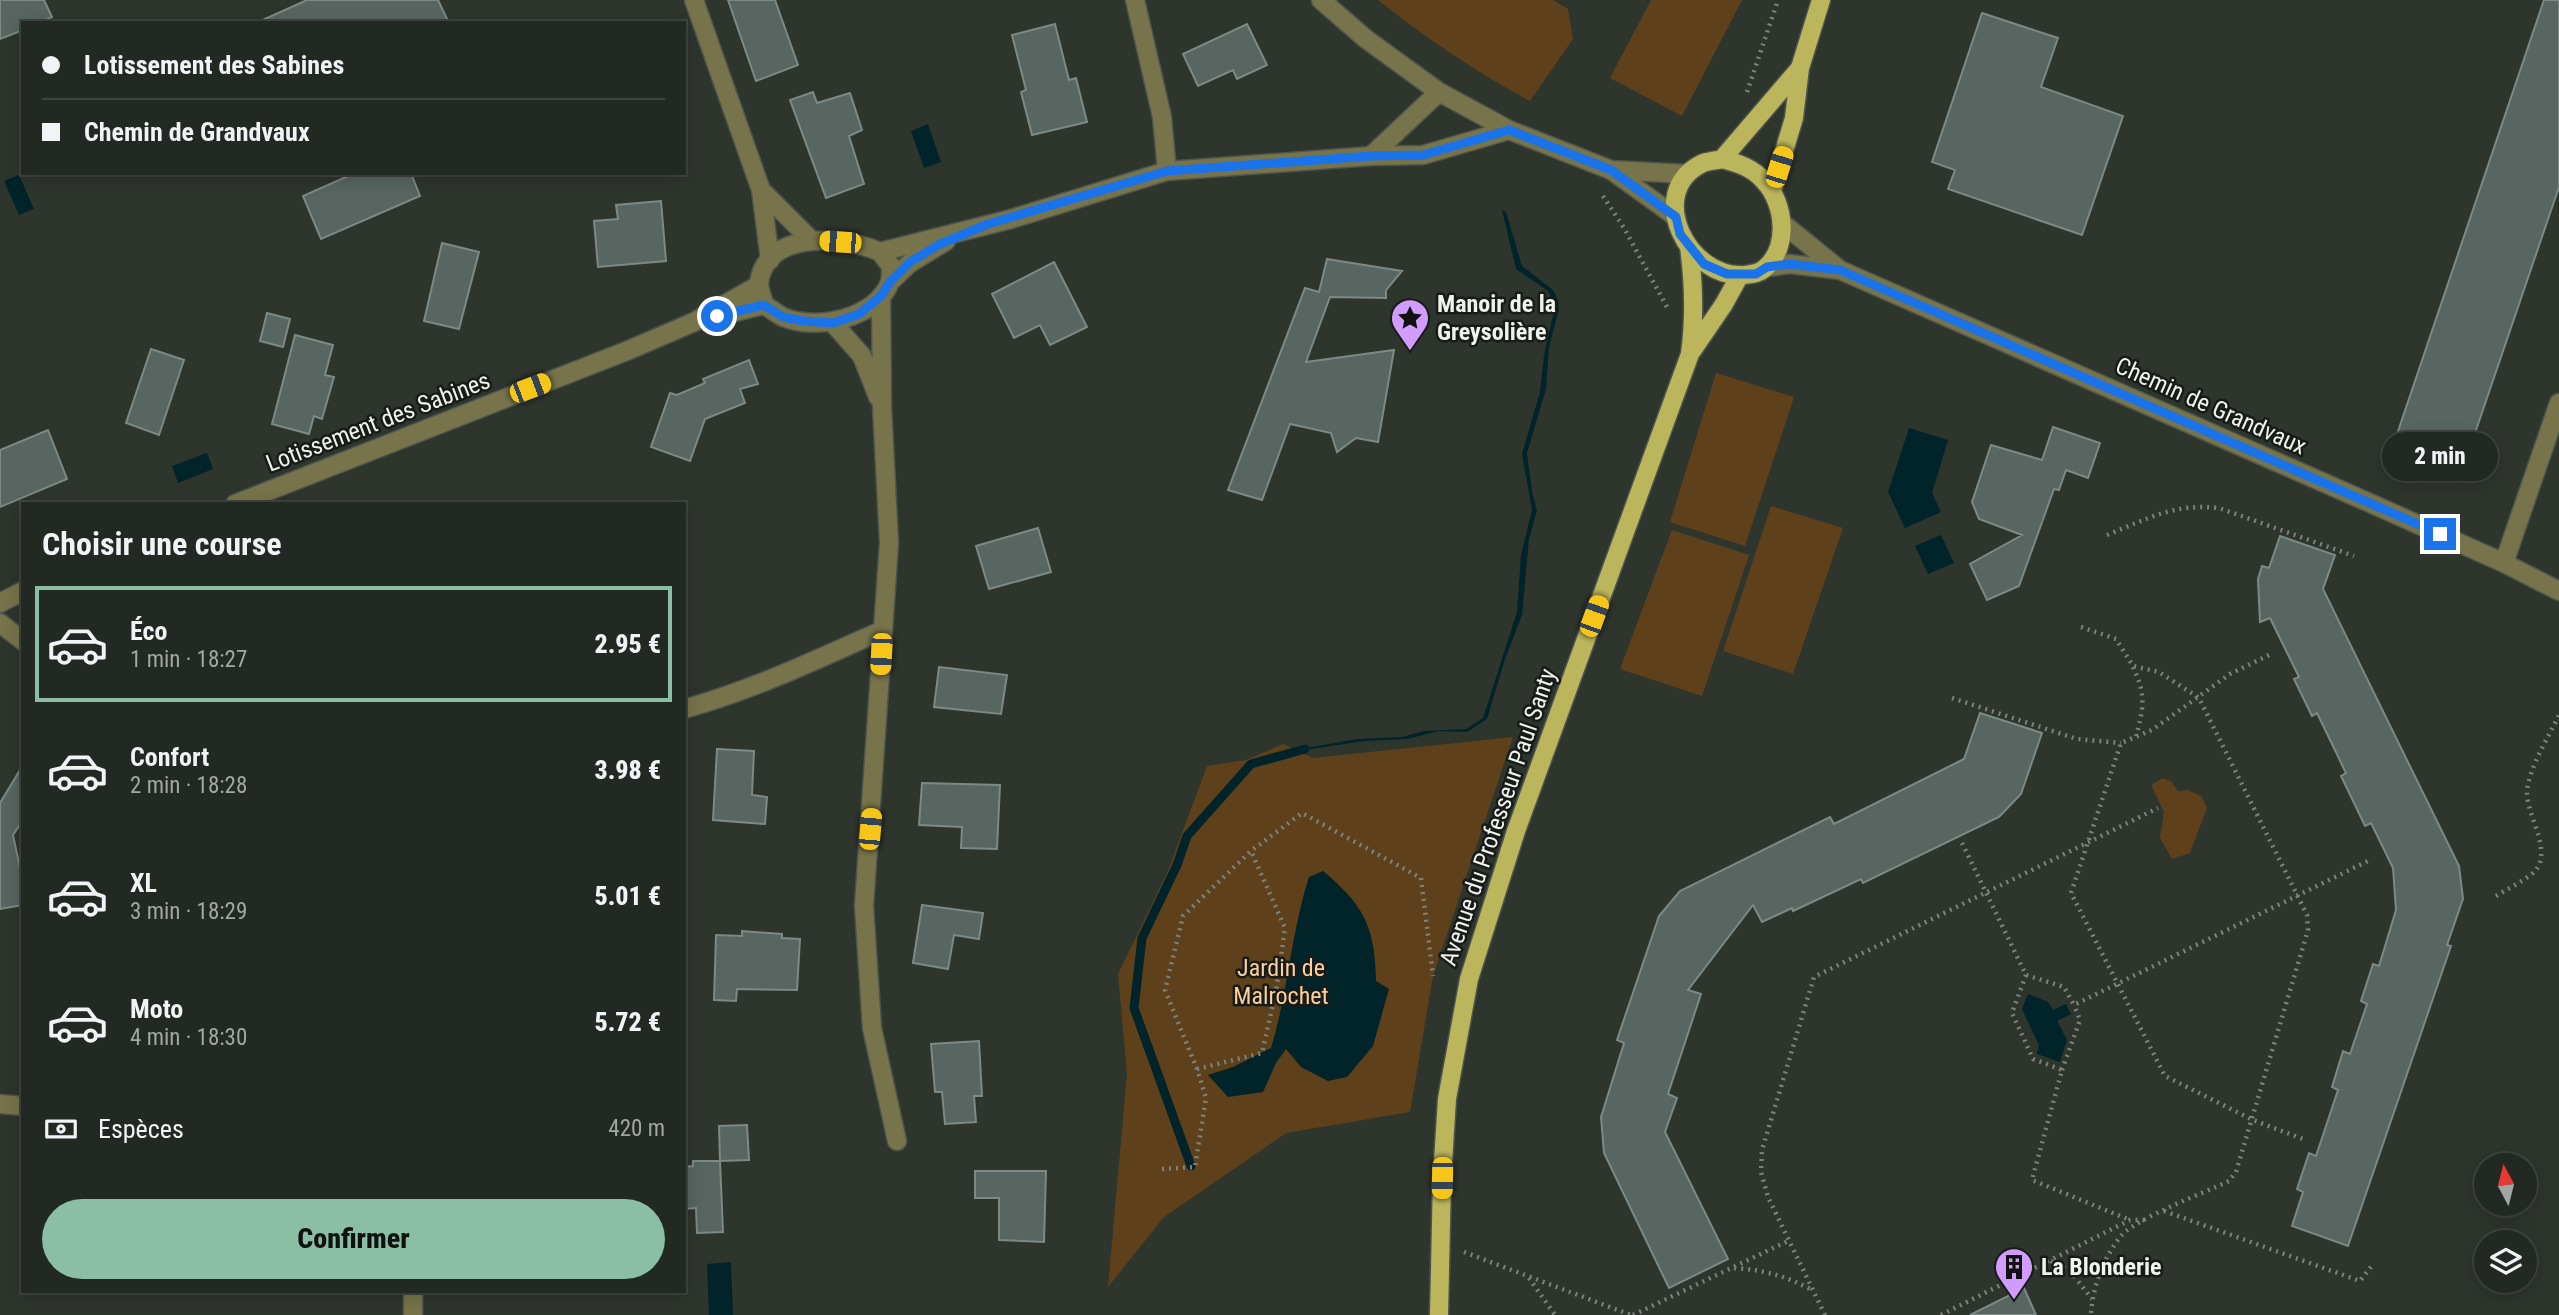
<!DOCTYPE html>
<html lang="fr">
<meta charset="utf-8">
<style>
:root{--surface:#222822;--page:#2a302a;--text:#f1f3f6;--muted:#a2a6a5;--line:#3f4440;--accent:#8abfa5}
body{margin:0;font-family:"Roboto Condensed",sans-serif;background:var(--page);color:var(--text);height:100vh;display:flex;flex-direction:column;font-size:26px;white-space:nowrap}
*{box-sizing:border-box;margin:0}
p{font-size:23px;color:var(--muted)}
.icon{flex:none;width:38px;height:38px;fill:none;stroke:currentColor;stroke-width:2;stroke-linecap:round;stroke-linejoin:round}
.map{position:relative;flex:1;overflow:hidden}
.sheet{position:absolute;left:21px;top:502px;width:665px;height:791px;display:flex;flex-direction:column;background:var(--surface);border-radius:0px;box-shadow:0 4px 18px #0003,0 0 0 2px var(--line)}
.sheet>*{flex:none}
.hud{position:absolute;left:21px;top:21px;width:665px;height:154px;border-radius:0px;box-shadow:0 4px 18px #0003,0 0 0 2px var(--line);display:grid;align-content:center;height:154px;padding:0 21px;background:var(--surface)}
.needle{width:46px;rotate:353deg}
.controls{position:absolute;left:2474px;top:1153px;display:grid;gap:14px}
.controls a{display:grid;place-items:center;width:63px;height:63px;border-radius:50%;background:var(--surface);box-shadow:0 4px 18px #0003,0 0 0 2px var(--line);font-size:35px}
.end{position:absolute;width:32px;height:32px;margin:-16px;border:9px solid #1a73e8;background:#fff;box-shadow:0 0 0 4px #fff}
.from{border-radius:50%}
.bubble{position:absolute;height:49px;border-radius:24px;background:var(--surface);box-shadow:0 4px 18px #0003,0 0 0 2px var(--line);font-size:23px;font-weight:800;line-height:49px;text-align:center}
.car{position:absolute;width:21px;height:42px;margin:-21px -10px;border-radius:9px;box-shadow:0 0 5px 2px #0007;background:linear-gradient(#f5c518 24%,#345 0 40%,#f5c518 0 76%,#345 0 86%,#f5c518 0)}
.hud b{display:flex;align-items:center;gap:24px;height:66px;font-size:26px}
.hud b+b{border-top:2px solid var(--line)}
.hud i{width:18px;height:18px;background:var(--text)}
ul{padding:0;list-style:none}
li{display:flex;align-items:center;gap:21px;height:116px;margin:0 14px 10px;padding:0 7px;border:4px solid transparent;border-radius:0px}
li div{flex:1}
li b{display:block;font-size:26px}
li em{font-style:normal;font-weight:800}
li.active{border-color:var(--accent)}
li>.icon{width:63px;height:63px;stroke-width:1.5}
h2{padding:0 21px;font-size:32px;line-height:84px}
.pay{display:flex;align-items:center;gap:18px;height:77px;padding:0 21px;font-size:26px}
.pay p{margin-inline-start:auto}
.primary-button{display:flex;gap:14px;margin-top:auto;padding:14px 21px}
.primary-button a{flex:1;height:80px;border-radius:42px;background:var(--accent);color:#111;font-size:28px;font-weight:800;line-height:80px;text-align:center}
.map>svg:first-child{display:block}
.green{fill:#5e411b}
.water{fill:#002429}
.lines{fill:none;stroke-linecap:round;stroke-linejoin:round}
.stream{stroke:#002429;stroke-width:9}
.building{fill:#586560;stroke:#7c8985;stroke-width:2}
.minor-casing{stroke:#4d544c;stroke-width:21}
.major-casing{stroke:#4d544c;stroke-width:21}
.path{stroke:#7d837c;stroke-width:4.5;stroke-dasharray:2 5;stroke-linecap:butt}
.minor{stroke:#77744b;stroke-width:18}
.major{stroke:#bbb55c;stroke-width:18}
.route{stroke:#1a73e8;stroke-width:9}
.labels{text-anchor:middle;stroke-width:5;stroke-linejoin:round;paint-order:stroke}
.poi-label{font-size:24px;font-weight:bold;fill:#f0f4ef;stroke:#181b18;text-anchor:start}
.street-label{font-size:24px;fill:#f0f4ef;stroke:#181b18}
.park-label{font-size:24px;fill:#fbd09d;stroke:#181b18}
</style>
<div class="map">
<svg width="2559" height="1315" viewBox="0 0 2559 1315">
<rect width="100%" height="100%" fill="#2e352d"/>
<path class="green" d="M1378 0H1553L1568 9 1573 39 1530 101C1476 72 1427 39 1378 0Z
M1651 0H1742L1682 116 1610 78Z
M1716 373 1794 397 1745 546 1670 522Z
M1771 506 1843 528 1793 674 1723 651Z
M1672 530 1749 555 1702 696 1620 669Z
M1513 737 1433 976 1410 1112 1286 1133 1164 1217 1108 1287 1127 1074 1118 974 1168 871 1207 766 1246 760 1283 744 1313 758Z
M2163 778 2172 782 2178 791 2188 790 2201 796 2207 808 2190 853 2172 859 2160 838 2164 812 2151 785Z"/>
<path class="water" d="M928 124 941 162 924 168 911 131Z
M19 175 34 209 19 215 4 181Z
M1502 210 1506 212 1522 266 1553 290 1558 300 1559 309 1549 347 1546 389 1527 453 1532 492 1537 510 1529 539 1522 615 1505 659 1487 719 1467 732 1439 731 1407 739 1365 741 1298 751 1295 750 1357 739 1402 737 1424 731 1466 729 1483 718 1517 612 1521 555 1532 510 1522 454 1540 392 1544 355 1555 306 1548 291 1516 269Z
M1909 428 1948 440 1932 493 1941 512 1905 528 1888 492Z
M207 453 213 469 178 483 172 466Z
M1941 535 1954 563 1928 574 1915 546Z
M1323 871C1364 905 1375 927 1376 981L1389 989 1373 1046 1347 1077 1328 1081 1301 1067 1286 1049 1276 1063 1263 1092 1228 1097 1208 1075 1233 1067 1271 1048C1288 992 1291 933 1309 877Z
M2028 994 2048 1002 2053 1010 2066 1004 2071 1014 2057 1021 2067 1040 2060 1062 2037 1054 2039 1045 2022 1009Z
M731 1262 733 1315H709L707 1264Z"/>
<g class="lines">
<path class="stream" d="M1191 1166 1134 1008 1142 938 1177 865 1187 836 1251 764 1305 749"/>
</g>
<path class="building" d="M0 0H44L52 17 39 23H23V30L0 39Z
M307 0H438L449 23H256Z
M728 0H775L798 65 756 81Z
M2544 0H2559V187L2459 480 2390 455Z
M1982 13 2058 38 2041 87 2123 116 2082 235 1948 189 1955 170 1932 162Z
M1055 24 1069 80 1076 78 1087 122 1032 135 1021 92 1026 90 1012 35Z
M1247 24 1267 65 1237 79 1233 70 1198 86 1183 54Z
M813 92 817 103 850 93 862 130 849 136 864 184 826 198 790 100Z
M355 173H411L420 196 321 239 303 196Z
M661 201 666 261 598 267 594 221 618 219 616 205Z
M442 243 479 252 459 329 424 321Z
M1327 259 1402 271 1386 290V298L1330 297 1306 362 1394 350 1378 442 1356 438 1337 452 1331 433 1290 424 1262 500 1228 490 1305 288 1319 292Z
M1054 262 1087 327 1050 345 1040 325 1014 338 992 294Z
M267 313 290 319 283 347 260 341Z
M295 335 333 345 325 375 334 377 322 419 314 416 309 434 272 424Z
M151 349 184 360 159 435 126 423Z
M749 360 758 384 740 389 745 403 705 419 690 461 651 447 670 393 677 395 705 383 703 379Z
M2053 427 2100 443 2088 478 2066 470 2059 490 2054 489 2019 586 1987 600 1970 564 2022 535 1979 519 1972 502 1991 445 2042 460Z
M48 430 67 479 0 507V450Z
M1038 528 1051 572 989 589 976 546Z
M2280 536 2335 555 2323 589 2459 866 2463 899 2447 945 2451 946 2348 1246 2292 1226 2303 1192 2297 1189 2309 1153 2316 1156 2338 1090 2332 1087 2343 1051 2350 1054 2367 1004 2361 1001 2373 964 2379 966 2396 910 2393 868 2371 823 2365 826 2341 776 2346 773 2317 713 2312 716 2294 679 2299 677 2270 618 2260 622 2258 579 2262 566 2269 568Z
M939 667 1007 675 1001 714 934 707Z
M1980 713 2042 733 2021 794 1999 817 1863 883 1861 879 1793 911 1792 908 1762 922 1753 905 1688 990 1701 994 1668 1094 1677 1098 1665 1132 1728 1259 1669 1288 1604 1153 1601 1117 1624 1043 1617 1040 1659 916 1680 891 1830 817 1834 824 1964 759Z
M717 749 754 751 752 795 767 797 765 824 713 820Z
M23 765V820L13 835 23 882V905L0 909V803Z
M922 783 1000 785 997 849 961 848 962 827 919 825Z
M922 905 983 913 979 939 954 935 948 969 913 963Z
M742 931 782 934V938L800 939 797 990 737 989 736 1001 714 1000 716 935 742 936Z
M979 1041 982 1096H974L976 1122 945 1124 942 1092H935L931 1044Z
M747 1125 749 1160 720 1161 719 1126Z
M693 1161H720L723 1232 697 1233 696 1208 684 1209V1167L693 1166Z
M975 1171H1046L1044 1242 999 1240V1198H975Z
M2024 1288 2036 1315H1970Z"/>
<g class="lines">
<defs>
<path id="minor" d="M694 0 761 190 770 260
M1135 0 1162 117 1167 171
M1321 0 1366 39 1439 92 1509 130 1611 170 1676 217
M1371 156 1439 92
M1611 170 1687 174
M761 190 811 240
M1782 223 1840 270 2370 503 2504 563 2559 591
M880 252 891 266C891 271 891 278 890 282 876 319 816 331 783 317 777 314 770 308 764 305 763 298 759 290 759 283 766 229 845 236 880 252L1011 219 1167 171 1371 156 1423 155 1509 130
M1767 267 1790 264 1840 270
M890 282 910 263 946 241
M881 296 882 406 889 543 864 906 872 1028 897 1141
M714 317 764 305
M833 323 862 356 878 397
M235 504 629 350 694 322 759 285
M2504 563 2559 403
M0 603 23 591
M0 623 23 641
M684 709C753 690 818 659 883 630
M0 1104 23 1106
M413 1292V1315"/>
<path id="major" d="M1722 159C1738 163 1753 168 1764 181 1785 203 1790 248 1764 269 1758 274 1752 274 1744 275 1688 279 1645 193 1701 164 1707 161 1715 161 1722 159Z
M1722 159 1800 68
M1772 191 1794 118 1800 68 1821 0
M1692 351 1724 304 1740 275
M1439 1315 1442 1178 1447 1099 1469 979 1516 831 1690 354C1695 317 1694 284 1689 247"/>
</defs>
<use href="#minor" class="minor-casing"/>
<use href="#major" class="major-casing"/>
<path class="path" d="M1747 92 1778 0
M1603 196 1624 228 1668 309
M2107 535C2147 519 2174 503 2219 508L2354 556
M2081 627 2116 639 2133 666 2159 672 2199 698 2307 915 2308 930 2236 1172 2229 1181C2204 1193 2139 1217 2122 1235 2104 1256 2092 1288 2091 1315
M2269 655 2230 674 2152 730 2121 743 2071 893 2165 1076 2253 1120 2303 1139
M2133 667C2146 694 2144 708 2136 736
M1952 698 2077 739 2121 743
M1962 843 2026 975 2064 987 2074 1005 2372 859
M2496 896C2507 889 2522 882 2533 873 2555 853 2526 816 2527 791 2529 768 2549 736 2559 715
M2026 975 2012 1013 2033 1059 2062 1070 2032 1180 2130 1220
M1197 1069 1262 1053 1276 991 1285 928 1251 851
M2062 1070 2080 1020 2074 1005
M1162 1169 1195 1167 1206 1098 1197 1069 1165 990 1183 916 1251 851 1302 813 1421 878 1433 976
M2164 1211 2360 1281 2373 1264
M1464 1252 1631 1315
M2051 1261 2070 1271 2092 1299
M1734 1268C1764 1270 1786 1276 1812 1290
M1529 1278 1555 1315
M1633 1315 1788 1241
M1825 1315 1768 1197 1761 1172 1762 1150 1814 977 2158 808
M1941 1315 2130 1220H2145"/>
<use href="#minor" class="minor"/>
<use href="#major" class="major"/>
</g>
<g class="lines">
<path class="route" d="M717 316 764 305 783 317 803 321 833 323 859 314 881 296 890 282 910 262 940 244 988 224 1167 171 1371 156 1423 155 1509 130 1611 170 1676 217 1680 234 1704 264 1727 274H1756L1767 267 1790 264 1840 270 2440 534"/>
</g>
<defs>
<symbol id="sight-pin" viewBox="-11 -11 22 30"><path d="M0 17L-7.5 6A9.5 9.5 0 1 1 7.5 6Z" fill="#d29cfd" stroke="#181b18"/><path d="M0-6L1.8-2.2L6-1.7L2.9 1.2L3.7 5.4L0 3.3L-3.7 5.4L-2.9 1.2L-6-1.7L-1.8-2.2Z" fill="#111"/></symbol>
<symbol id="building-pin" viewBox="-11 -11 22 30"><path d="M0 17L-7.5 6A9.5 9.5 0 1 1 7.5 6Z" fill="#d29cfd" stroke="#181b18"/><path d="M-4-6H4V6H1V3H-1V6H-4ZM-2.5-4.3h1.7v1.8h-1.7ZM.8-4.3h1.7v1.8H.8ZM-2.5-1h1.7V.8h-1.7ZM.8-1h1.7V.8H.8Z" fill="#111"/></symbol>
</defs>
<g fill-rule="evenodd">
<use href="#sight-pin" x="1388" y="296" width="44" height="60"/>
<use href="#building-pin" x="1992" y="1245" width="44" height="60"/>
</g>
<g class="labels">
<g class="poi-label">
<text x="1437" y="312">Manoir de la<tspan x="1437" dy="28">Greysolière</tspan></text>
<text x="2041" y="1275">La Blonderie</text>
</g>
<g class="street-label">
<text transform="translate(2211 406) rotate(24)" y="8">Chemin de Grandvaux</text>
<text transform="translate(378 422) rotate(-21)" y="8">Lotissement des Sabines</text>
<text transform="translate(1498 817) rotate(-71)" y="8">Avenue du Professeur Paul Santy</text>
</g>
<g class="park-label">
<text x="1281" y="976">Jardin de<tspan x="1281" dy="28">Malrochet</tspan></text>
</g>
</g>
</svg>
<div class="controls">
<a><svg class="needle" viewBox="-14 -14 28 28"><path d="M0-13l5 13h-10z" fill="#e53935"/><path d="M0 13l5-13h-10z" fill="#a2a6a5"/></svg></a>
<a><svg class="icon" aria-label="layers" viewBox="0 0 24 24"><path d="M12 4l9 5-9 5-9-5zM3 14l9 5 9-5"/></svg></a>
</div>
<i class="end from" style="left:717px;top:316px"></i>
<i class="end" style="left:2440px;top:534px"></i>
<div class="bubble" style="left:2382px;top:432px;width:116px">2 min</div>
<i class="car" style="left:1779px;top:167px;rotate:17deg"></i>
<i class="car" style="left:840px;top:242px;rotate:274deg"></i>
<i class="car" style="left:530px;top:388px;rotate:69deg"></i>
<i class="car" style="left:1594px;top:616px;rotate:20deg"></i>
<i class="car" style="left:881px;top:654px;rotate:183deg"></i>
<i class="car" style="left:870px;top:829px;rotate:5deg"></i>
<i class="car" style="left:1442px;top:1178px;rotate:181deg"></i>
<div class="hud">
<b><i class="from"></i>Lotissement des Sabines</b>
<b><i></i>Chemin de Grandvaux</b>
</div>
<section class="sheet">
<h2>Choisir une course</h2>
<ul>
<li class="active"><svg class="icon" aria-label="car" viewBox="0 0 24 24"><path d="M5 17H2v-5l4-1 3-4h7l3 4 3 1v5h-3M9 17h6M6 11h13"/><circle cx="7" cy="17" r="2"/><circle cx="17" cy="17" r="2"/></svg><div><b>Éco</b><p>1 min · 18:27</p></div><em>2.95 €</em></li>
<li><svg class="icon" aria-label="car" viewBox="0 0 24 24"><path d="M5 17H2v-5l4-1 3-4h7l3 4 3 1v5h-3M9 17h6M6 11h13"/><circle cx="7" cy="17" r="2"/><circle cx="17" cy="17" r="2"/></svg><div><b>Confort</b><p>2 min · 18:28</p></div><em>3.98 €</em></li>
<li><svg class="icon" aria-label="car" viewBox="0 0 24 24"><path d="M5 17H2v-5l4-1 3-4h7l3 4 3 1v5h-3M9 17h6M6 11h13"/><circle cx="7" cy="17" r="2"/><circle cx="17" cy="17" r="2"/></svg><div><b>XL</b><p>3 min · 18:29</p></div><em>5.01 €</em></li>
<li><svg class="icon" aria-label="car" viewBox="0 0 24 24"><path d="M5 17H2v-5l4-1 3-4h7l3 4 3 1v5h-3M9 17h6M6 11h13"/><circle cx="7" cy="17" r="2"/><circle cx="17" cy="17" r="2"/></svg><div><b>Moto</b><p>4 min · 18:30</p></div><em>5.72 €</em></li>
</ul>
<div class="pay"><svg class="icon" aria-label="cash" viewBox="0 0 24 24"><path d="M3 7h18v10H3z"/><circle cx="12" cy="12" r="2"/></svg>Espèces<p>420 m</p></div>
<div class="primary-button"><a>Confirmer</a></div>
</section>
</div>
